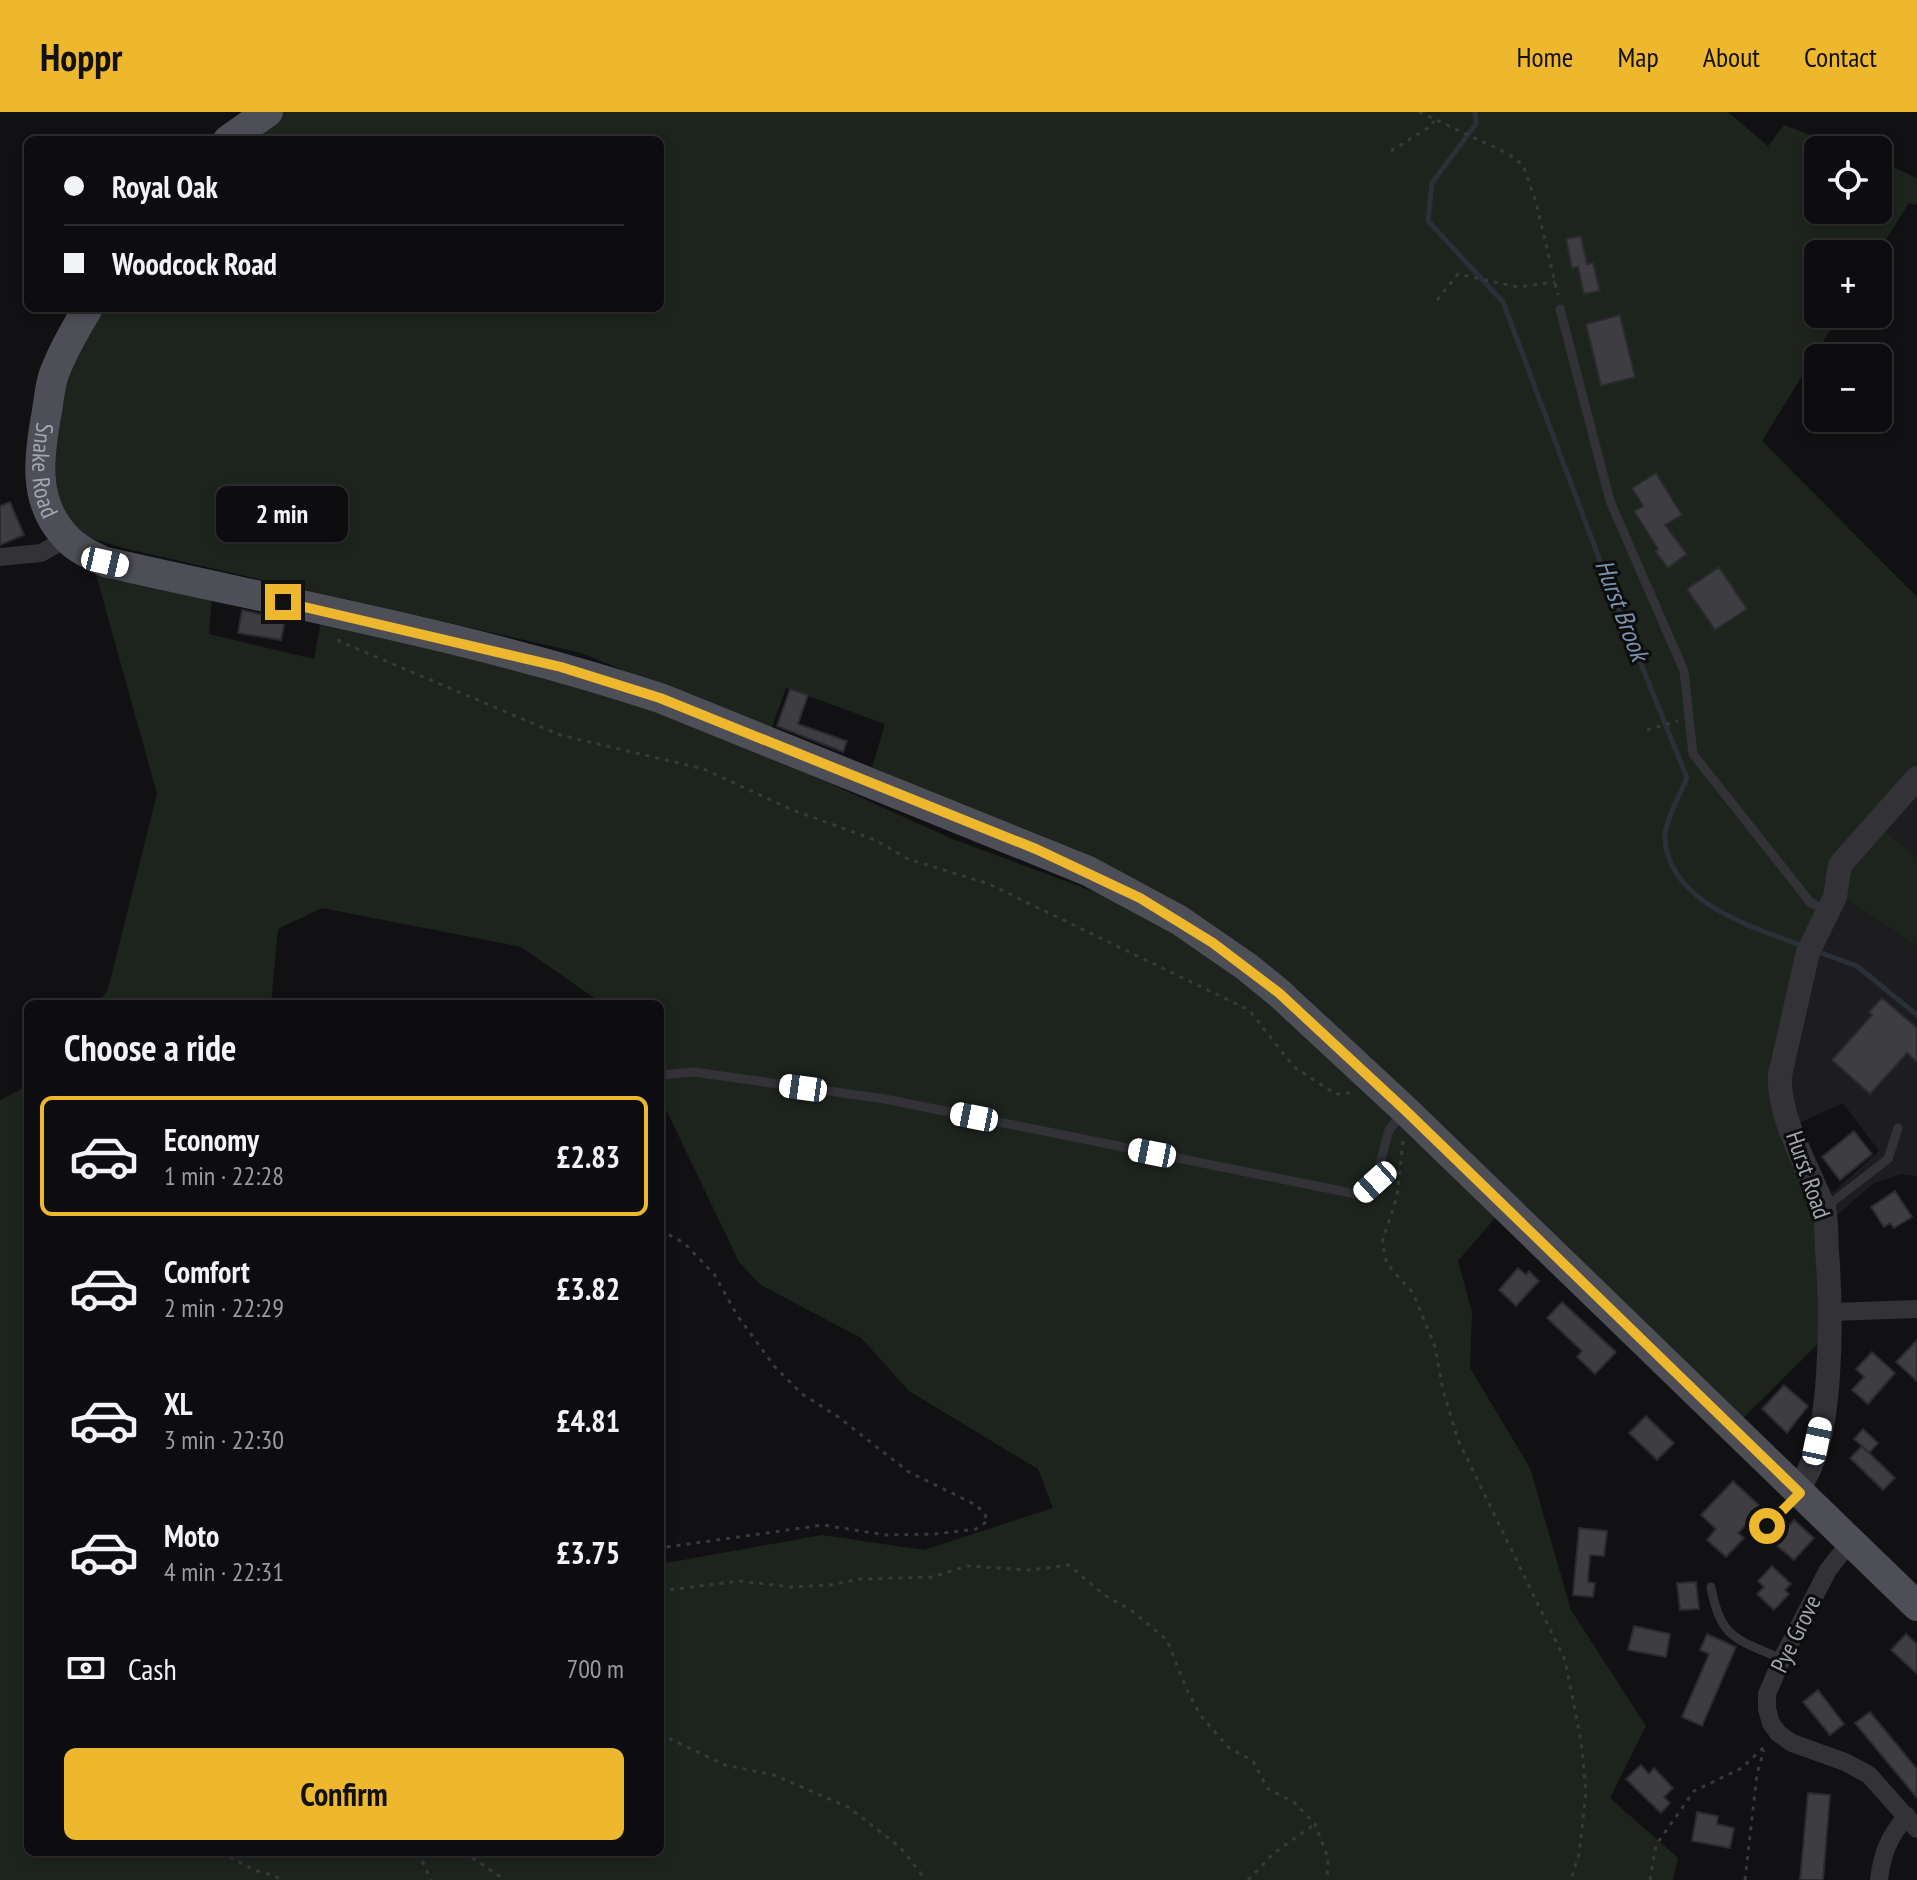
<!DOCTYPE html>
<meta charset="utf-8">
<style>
:root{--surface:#0d0c0e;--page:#161517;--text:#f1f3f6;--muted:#9a9b9e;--line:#2d2c2e;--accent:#edb72e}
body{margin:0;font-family:"PT Sans Narrow",sans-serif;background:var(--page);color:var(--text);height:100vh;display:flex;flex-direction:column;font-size:30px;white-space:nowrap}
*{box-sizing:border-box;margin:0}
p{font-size:26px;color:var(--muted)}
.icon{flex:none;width:44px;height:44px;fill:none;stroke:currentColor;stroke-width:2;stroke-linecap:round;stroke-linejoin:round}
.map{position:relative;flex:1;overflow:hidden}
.sheet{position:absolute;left:24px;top:888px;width:640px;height:856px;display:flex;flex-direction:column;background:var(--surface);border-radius:12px;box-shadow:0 4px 12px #0003,0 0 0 2px var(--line)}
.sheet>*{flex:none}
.banner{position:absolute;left:24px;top:24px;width:640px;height:176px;border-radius:12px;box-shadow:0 4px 12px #0003,0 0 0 2px var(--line);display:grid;align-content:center;height:176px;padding:0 40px;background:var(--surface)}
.buttons{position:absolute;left:1804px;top:24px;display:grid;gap:16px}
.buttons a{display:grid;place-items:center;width:88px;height:88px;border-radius:12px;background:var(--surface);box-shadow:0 4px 12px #0003,0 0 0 2px var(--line);font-size:40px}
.end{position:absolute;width:36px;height:36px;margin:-18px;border:10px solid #edb72e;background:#111;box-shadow:0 0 0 4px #111}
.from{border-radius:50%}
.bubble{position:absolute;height:56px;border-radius:12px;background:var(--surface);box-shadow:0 4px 12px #0003,0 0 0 2px var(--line);font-size:26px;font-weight:800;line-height:56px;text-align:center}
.car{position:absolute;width:24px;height:48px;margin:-24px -12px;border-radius:10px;box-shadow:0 0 6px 2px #0007;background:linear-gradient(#fff 24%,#345 0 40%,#fff 0 76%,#345 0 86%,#fff 0)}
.banner b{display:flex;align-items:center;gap:28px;height:76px;font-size:30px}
.banner b+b{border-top:2px solid var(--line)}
.banner i{width:20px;height:20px;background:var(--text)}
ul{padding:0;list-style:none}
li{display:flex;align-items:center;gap:24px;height:120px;margin:0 16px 12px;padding:0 24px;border:4px solid transparent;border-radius:12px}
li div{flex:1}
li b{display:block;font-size:30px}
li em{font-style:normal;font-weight:800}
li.current{border-color:var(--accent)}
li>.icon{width:72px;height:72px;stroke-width:1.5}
h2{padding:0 40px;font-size:36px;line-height:96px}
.pay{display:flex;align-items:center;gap:20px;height:88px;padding:0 40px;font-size:30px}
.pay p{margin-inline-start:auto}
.button{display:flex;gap:16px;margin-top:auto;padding:16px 40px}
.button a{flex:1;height:92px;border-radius:12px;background:var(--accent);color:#111;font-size:32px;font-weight:800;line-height:92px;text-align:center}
header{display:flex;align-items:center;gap:48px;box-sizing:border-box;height:112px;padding:0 40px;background:var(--accent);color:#111}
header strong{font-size:38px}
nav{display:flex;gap:44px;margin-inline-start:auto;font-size:28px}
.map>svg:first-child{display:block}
.built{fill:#1d1d1f}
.green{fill:#1d241e}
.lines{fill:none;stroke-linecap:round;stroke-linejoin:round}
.stream{stroke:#293037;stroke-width:5}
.building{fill:#3d3d42;stroke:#2b2a2e;stroke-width:2}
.path{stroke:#38393e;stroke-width:3;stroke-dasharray:4 6;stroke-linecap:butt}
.service{stroke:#323237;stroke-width:9}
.minor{stroke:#323237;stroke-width:18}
.tertiary{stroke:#323237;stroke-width:24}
.primary{stroke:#4e4f56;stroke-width:30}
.route{stroke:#edb72e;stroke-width:10}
.labels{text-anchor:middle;stroke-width:6;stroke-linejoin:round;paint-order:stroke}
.street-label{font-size:24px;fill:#a2a6b2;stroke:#0c0c0d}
.water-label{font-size:26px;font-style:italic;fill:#7992ad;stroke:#0c0c0d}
</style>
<header>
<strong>Hoppr</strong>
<nav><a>Home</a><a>Map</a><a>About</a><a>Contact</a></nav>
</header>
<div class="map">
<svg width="1917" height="1768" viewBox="0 0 1917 1768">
<rect width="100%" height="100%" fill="#111012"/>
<path class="built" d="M1917 676V745L1881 716Z
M1844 786 1917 834V1064L1901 1062 1874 1071 1836 1104 1832 1081 1879 1039 1843 991 1797 1012 1789 963 1816 841Z"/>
<path class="green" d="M280 0H1728L1768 34 1784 13 1850 38H1818V98H1878V48L1917 66V93L1909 91 1877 142H1818V202H1840L1762 329 1917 485V655L1833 749 1783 1012 1814 1105 1819 1231 1740 1309 1300 879 1154 778 872 655 885 612 786 576 771 618 581 541 119 435 85 424 62 400 47 358 63 269 83 228 105 196H660V28H241Z
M95 459 212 485 209 522 314 547 321 508 546 559 752 636 950 726 1135 795 1276 893 1495 1106 1458 1149 1472 1200 1470 1256 1530 1356 1571 1498 1646 1614 1610 1686 1678 1746 1673 1768H0V988L28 974V1740H660V1452L822 1423 924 1438 1053 1396 1038 1357 909 1279 861 1226 761 1173 739 1150 660 985V892H603L521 835 322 796 278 817 271 892H98L108 877 157 682Z
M1881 716 1917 745V834L1844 786 1843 759Z"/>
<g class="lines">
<path class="stream" d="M1475 0 1476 12 1432 71 1428 109 1503 190 1606 465 1687 666C1681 680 1665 710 1665 724 1666 790 1752 815 1803 834
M1816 839 1857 854 1917 903"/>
</g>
<path class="building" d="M1581 124 1587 152 1593 151 1600 179 1584 182 1578 155 1572 156 1566 127Z
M1620 203 1635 265 1601 274 1586 212Z
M1656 361 1682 403 1665 413 1687 442 1668 456 1655 439 1658 437 1634 399 1643 394 1632 376Z
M10 390 24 423 0 433V394Z
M1719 455 1747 497 1715 518 1687 477Z
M242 498 285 508 281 528 238 521Z
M790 577 808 583 798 612 847 629 843 640 777 614Z
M1882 886 1917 916V950L1907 941 1870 982 1832 948 1872 903 1869 900Z
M1854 1019 1872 1042 1840 1068 1822 1045Z
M1895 1079 1912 1105 1894 1116 1890 1111 1884 1115 1871 1095Z
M1518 1156 1526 1163 1529 1159 1539 1169 1516 1194 1499 1178Z
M1562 1190 1616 1240 1595 1262 1577 1245 1582 1239 1547 1206Z
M1917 1228V1269L1896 1250Z
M1872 1240 1895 1261 1868 1292 1852 1278 1864 1265 1856 1257Z
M1784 1273 1808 1294 1787 1321 1762 1297Z
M1646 1304 1674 1331 1657 1348 1629 1321Z
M1863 1317 1878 1331 1869 1341 1854 1327Z
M1862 1334 1895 1366 1883 1378 1850 1346Z
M1733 1369 1762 1396 1738 1421 1744 1426 1726 1445 1707 1428 1716 1417 1701 1403Z
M1794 1408 1814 1426 1794 1448 1776 1433 1781 1427 1779 1426Z
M1579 1416 1607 1419 1604 1444 1590 1443 1588 1470 1595 1471 1593 1485 1573 1483Z
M1772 1454 1791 1472 1785 1478 1789 1482 1774 1498 1757 1482 1764 1475 1758 1469Z
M1696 1470 1699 1497 1680 1498 1677 1471Z
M1634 1514 1670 1522 1666 1545 1628 1538Z
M1707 1522 1736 1535 1702 1614 1682 1605 1709 1542 1700 1538Z
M1906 1522 1917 1532V1562L1891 1538Z
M1818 1578 1844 1612 1830 1623 1803 1590Z
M1870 1600 1917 1657V1686L1855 1611Z
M1641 1653 1649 1662 1654 1656 1673 1676 1664 1685 1670 1691 1661 1701 1626 1667Z
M1808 1681 1830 1683 1823 1768H1800Z
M1697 1700 1718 1704 1717 1712 1734 1716 1730 1736 1692 1729Z"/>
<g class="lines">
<path class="path" d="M1419 0 1507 41 1523 53 1536 90 1558 183
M1391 39 1431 14 1434 9
M1437 188 1458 162 1518 175 1555 170
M339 527V529L560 623 704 657 790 697 875 728 908 747 989 772 1249 898 1294 955 1336 982 1350 981
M1647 618 1678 609
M1403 1029 1397 1085 1382 1130 1387 1152 1413 1181 1435 1235 1443 1278 1458 1328 1565 1548 1581 1629 1586 1680 1579 1742 1571 1768
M660 1118 684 1131 714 1162 737 1203 775 1255 802 1282 837 1304 909 1360 974 1392 983 1399 988 1409 976 1417 935 1422 886 1423 823 1413 660 1436
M660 1479 739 1469 791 1475 830 1473 860 1467 933 1465 967 1454 1030 1458 1069 1453 1104 1483 1131 1498 1167 1528 1186 1576 1200 1603 1229 1636 1253 1649 1267 1676 1295 1691 1315 1712 1328 1746 1327 1768
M660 1622 725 1653 774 1663 848 1695 900 1735 926 1768
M221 1740 254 1758 275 1764 281 1768
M418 1740 431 1768
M464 1740 505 1768
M1248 1768 1274 1741 1315 1712
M1650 1768 1656 1733 1694 1679 1742 1656 1766 1633
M1745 1768 1757 1662 1764 1638"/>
<path class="service" d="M1560 197 1610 389 1684 559 1693 642 1810 790 1826 799
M660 963 694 960 885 987 1361 1083 1375 1070 1389 1018 1403 1001
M1827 1094 1888 1047 1898 1016
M1767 1414 1798 1383
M1711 1475C1720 1527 1737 1527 1782 1547"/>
<path class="minor" d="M0 445 41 441 66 427
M1832 1200 1917 1197
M1850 1430 1828 1458 1782 1547 1767 1582V1597L1771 1611 1778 1621 1792 1631 1845 1650 1869 1663 1917 1717
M1879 1768C1882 1742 1889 1724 1907 1704"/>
<path class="tertiary" d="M1796 1377C1836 1338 1831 1193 1827 1139 1826 1125 1827 1109 1824 1096 1821 1086 1815 1077 1812 1068 1798 1037 1778 997 1780 963L1808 840 1835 785 1840 753 1917 666"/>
<g class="primary">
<path d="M228 28 268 0"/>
<path id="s1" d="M88 196C76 216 62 240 54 262 50 273 49 287 47 299 39 342 32 388 64 423 75 436 90 443 105 450 290 492 479 526 660 586L1088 759 1179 808 1247 855 1279 881 1405 998 1917 1494"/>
</g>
</g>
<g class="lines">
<path class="route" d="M283 490 561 555 660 586 1036 737 1140 786 1213 831 1279 881 1405 998 1800 1381 1767 1414"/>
</g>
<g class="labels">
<g class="street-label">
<text dy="8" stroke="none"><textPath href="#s1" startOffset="172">Snake Road</textPath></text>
<text transform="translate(1808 1063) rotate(71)" y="8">Hurst Road</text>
<text transform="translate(1796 1522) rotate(-64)" y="8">Pye Grove</text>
</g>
<g class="water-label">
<text transform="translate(1622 498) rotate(69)" y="9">Hurst Brook</text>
</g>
</g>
</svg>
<div class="buttons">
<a><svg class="icon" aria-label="locate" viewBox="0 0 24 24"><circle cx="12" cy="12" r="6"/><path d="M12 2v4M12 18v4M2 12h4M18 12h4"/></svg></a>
<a>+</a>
<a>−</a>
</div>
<i class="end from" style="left:1767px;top:1414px"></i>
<i class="end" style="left:283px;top:490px"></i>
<div class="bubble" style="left:216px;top:374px;width:132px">2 min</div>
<i class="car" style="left:105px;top:450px;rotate:103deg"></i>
<i class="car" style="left:803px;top:976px;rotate:278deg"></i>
<i class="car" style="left:974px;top:1005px;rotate:281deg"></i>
<i class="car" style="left:1152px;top:1041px;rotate:281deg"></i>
<i class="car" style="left:1375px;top:1070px;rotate:228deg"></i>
<i class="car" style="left:1817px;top:1329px;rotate:12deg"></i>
<div class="banner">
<b><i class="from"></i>Royal Oak</b>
<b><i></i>Woodcock Road</b>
</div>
<section class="sheet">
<h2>Choose a ride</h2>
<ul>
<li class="current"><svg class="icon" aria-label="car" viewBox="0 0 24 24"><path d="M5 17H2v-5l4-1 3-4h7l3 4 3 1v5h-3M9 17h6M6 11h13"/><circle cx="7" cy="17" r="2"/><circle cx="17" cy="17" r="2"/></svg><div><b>Economy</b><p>1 min · 22:28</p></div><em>£2.83</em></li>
<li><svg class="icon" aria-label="car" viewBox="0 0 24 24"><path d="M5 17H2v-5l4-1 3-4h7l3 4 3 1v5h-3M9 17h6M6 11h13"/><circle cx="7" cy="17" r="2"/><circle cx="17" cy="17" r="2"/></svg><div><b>Comfort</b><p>2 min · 22:29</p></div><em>£3.82</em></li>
<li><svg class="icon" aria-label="car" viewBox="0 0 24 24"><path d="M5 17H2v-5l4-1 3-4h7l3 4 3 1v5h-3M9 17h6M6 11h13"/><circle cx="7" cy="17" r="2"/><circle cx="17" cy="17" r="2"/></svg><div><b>XL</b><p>3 min · 22:30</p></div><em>£4.81</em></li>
<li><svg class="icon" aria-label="car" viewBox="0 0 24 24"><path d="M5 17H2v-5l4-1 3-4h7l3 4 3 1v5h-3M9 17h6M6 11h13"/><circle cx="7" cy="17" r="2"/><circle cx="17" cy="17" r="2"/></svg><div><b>Moto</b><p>4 min · 22:31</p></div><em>£3.75</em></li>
</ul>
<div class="pay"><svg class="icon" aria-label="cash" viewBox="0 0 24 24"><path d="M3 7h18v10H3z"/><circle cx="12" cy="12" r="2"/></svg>Cash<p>700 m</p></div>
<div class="button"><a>Confirm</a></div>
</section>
</div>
